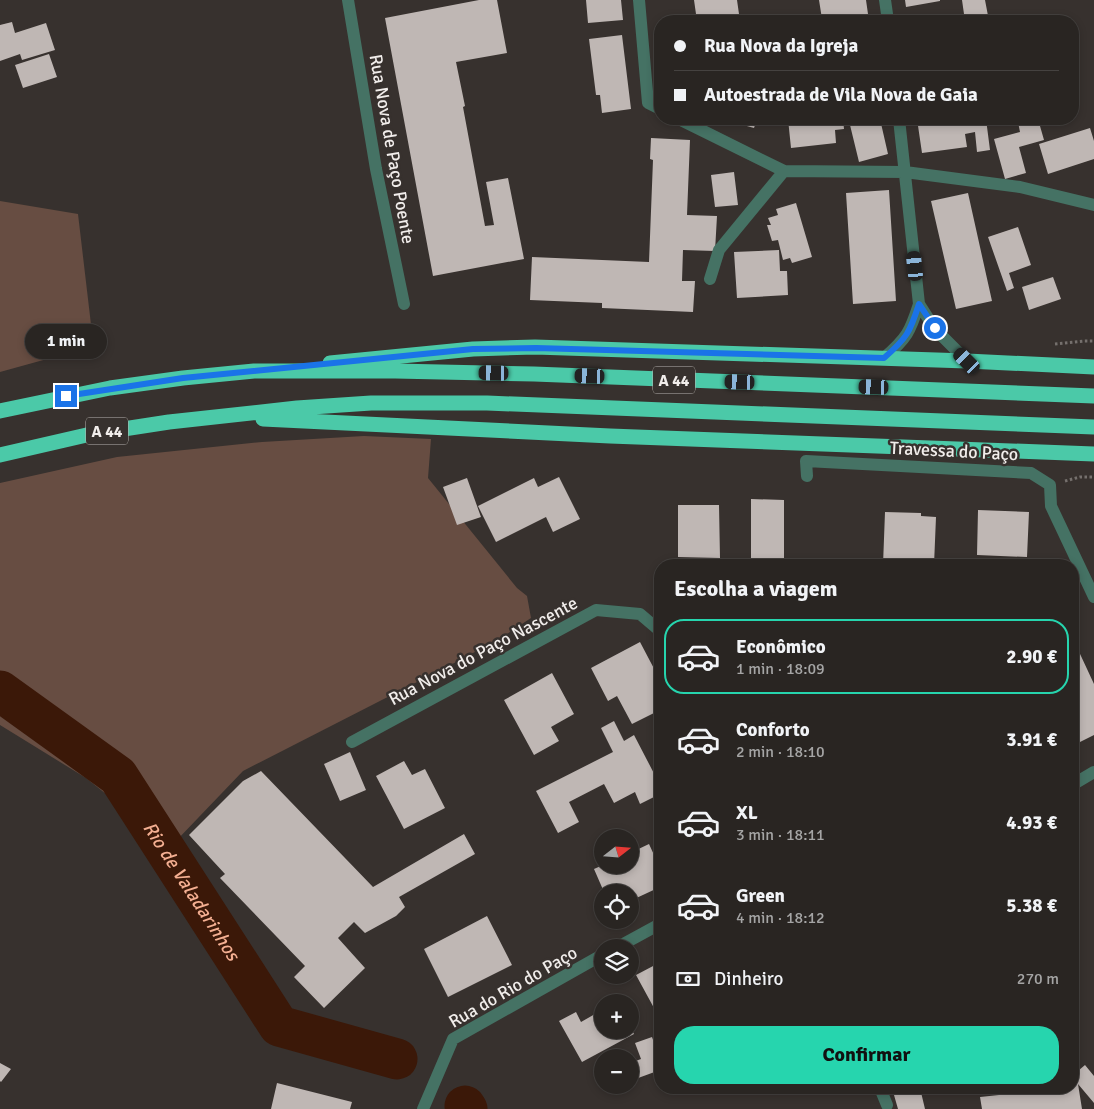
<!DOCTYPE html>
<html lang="pt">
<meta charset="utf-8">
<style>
:root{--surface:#292522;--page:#35312f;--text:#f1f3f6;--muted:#a5a5a5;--line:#454240;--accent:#26d5ae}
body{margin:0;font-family:Signika,sans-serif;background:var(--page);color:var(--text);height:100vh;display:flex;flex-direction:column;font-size:19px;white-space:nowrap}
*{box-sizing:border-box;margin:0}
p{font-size:16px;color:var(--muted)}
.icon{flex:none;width:28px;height:28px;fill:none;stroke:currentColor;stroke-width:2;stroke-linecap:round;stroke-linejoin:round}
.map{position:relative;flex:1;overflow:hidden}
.details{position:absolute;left:654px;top:559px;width:425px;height:535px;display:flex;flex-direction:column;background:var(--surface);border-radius:20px;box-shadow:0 2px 8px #0003,0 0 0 1px var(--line)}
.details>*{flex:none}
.banner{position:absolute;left:654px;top:15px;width:425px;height:110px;border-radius:20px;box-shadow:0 2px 8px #0003,0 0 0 1px var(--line);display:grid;align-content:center;height:110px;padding:0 20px;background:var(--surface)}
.needle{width:32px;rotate:73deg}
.buttons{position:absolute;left:594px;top:829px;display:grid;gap:10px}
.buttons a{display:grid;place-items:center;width:45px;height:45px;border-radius:50%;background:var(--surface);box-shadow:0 2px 8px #0003,0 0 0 1px var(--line);font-size:25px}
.end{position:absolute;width:22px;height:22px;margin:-11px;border:6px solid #1a73e8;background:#fff;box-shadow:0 0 0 2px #fff}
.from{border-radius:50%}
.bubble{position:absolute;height:35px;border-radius:18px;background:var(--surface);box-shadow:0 2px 8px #0003,0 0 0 1px var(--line);font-size:16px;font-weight:700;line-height:35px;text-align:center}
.car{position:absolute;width:15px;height:30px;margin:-15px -8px;border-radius:6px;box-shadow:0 0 4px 1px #0007;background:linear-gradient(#222 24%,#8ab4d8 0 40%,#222 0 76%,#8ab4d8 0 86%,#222 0)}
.banner b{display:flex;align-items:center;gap:18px;height:48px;font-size:19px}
.banner b+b{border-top:1px solid var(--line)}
.banner i{width:12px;height:12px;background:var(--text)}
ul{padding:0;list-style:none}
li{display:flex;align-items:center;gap:15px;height:75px;margin:0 10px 8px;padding:0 10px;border:2px solid transparent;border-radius:20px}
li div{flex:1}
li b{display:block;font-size:19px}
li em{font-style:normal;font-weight:700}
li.active{border-color:var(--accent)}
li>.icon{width:45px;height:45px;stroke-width:1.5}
h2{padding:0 20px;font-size:22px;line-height:60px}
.pay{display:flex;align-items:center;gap:12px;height:55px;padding:0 20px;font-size:19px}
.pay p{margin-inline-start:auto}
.action{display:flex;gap:10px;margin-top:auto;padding:10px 20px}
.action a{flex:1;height:58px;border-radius:20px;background:var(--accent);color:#111;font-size:20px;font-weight:700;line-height:58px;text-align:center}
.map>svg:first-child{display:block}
.green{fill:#674d42}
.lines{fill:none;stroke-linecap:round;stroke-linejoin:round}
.river{stroke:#3b1808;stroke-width:41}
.building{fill:#bfb7b4}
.path{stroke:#75706d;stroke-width:3;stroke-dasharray:2.5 2.5;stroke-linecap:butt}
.minor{stroke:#457264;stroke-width:12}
.highway{stroke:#4bc9a8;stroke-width:15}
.route{stroke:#1a73e8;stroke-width:6}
.labels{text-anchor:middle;stroke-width:5;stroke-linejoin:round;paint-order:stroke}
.shield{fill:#37312e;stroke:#b9b5b2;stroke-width:1}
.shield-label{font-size:16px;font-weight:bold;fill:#f1edeb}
.street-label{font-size:18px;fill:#f1edeb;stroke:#37312e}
.water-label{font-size:19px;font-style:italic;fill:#f4af92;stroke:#37312e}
</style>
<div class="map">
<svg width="1094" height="1109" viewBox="0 0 1094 1109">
<rect width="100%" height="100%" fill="#37312e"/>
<path class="green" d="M0 201 78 214 94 350 76 351 0 372Z
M364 436 431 439 428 478 517 588 527 596 531 618 504 636 462 659 243 771 176 841 131 814 86 778 0 725V483L117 457 262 442Z"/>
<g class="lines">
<g class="river">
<path id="s1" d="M0 691 118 776 279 1026 397 1059"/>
<path d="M465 1106 467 1109"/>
</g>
</g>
<path class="building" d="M479 0H497L507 53 456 62 465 106 463 107 485 226 494 225 486 182 508 178 524 259 433 276 385 18Z
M586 0H621L623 20 588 23Z
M694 0H737L740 21H697Z
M819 0H866L869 21H841L840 17 822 19Z
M905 0H940V1L906 7Z
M962 0H985L989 21H965Z
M12 22 15 33 46 23 55 50 22 60 20 54 0 61V25Z
M622 35 631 109 602 113 600 95H596L589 39Z
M49 54 57 77 23 88 15 65Z
M729 119H757L754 128 729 121Z
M788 119H843L844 129 835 130 836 143 791 148Z
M876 119H880L888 154 859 162 850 125Z
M917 119H986L990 150 977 152 975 132 965 134 967 147 922 153Z
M1029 119H1038L1044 140 1019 147 1026 173 1005 179 994 139 1020 132 1018 122Z
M1090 128 1094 141V159L1048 174 1039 144Z
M651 138 690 140 687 215 717 216 715 251 683 250 682 281H695L693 312 602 308V303L530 300 532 257 649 262 653 160 650 159Z
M734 172 738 205 715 207 711 175Z
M889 190 896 301 853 304 846 193Z
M968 193 992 301 956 309 931 201Z
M796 203 812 257 792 263 790 258 783 260 778 240 772 241 767 225H771L768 218 778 215 776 209Z
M1018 227 1031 265 1009 273 1014 288 1007 291 988 237Z
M779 250 780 271H787L788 295 737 298 734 252Z
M1053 277 1061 299 1029 310 1022 287Z
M559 477 580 519 553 532 546 517 496 542 478 506 534 478 538 487Z
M467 478 481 517 457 525 443 487Z
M751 499 784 500V565H751Z
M678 505H719L720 558 678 557Z
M978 510 1029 512 1027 557 977 555Z
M885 512 921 513V516L936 517 934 565H883Z
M1074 641 1094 684V735L1072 746V642Z
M640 642 660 680V710L632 724 617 696 608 701 591 668Z
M552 673 574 714 551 727 559 741 534 755 504 700Z
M614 721 624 741 634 735 660 785V794L640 804 635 792 614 803 604 784 569 802 579 822 558 833 536 791 613 752 601 728Z
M350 752 366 790 340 801 324 764Z
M404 761 412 775 425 769 445 808 404 829 376 776Z
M261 771 373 887 464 834 475 854 399 897 405 907 396 916 365 933 354 922 338 938 365 968 324 1008 294 977 305 966 220 878 225 874 189 835 243 781Z
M649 844 660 868V887L630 901V892H604L594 869 603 865H630V853Z
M487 916 512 965 448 997 424 949Z
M655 965 658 971 660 969V1019L636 975Z
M602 1010V1030H630V1026L634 1034 582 1062 559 1021 576 1012 581 1022Z
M652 1037 660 1060V1070L630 1081V1063L641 1059 635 1043Z
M0 1063 11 1069 1 1082 0 1081Z
M1085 1065 1094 1076V1103L1078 1084 1082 1109H982L980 1097 999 1095 998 1088H1024V1091L1048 1088H1072V1084L1077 1083 1072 1076Z
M277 1083 352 1102 350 1109H271Z
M892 1088H920L925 1109H898Z"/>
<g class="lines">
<path class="path" d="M1055 344 1084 341H1094
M1065 481 1080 477H1094"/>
<path class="minor" d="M348 0 376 169 404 304
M639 0 648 103 660 109
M885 0 888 21
M679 119 784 171 905 172 1020 187 1094 205
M710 279 719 250 784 171
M919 304 935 329 967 361
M884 358C907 338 910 332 919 304L899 119
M807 476 806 461 1031 473 1050 485 1051 506 1094 597
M352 742 596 610 640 614 660 631
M1072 785 1094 772
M616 948 660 924
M880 1088 887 1105
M423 1109 453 1039 602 955"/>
<path class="highway" d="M330 363 473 349 535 347 967 361 1094 367
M0 411 110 388 183 378 254 371H395L534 374 1094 396
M263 419 610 436 1094 454
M0 455 91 434 169 422 297 408 371 403H487L1094 427"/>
</g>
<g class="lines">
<path class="route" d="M66 396 183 378 473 349 536 348 884 358C907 338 910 332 919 304L935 328"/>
</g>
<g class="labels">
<g class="shield">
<rect x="653" y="366.5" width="42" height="27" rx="4"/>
<rect x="86" y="417.5" width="42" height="27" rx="4"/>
</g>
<g class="shield-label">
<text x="674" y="386">A 44</text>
<text x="107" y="437">A 44</text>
</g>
<g class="street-label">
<text transform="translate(392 149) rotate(80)" y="6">Rua Nova de Paço Poente</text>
<text transform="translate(954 451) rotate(3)" y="6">Travessa do Paço</text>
<text transform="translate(483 651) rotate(-28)" y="6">Rua Nova do Paço Nascente</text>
<text transform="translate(513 987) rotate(-30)" y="6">Rua do Rio do Paço</text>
</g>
<g class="water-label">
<text dy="7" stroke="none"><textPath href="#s1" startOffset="282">Rio de Valadarinhos</textPath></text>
</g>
</g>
</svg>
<div class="buttons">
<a><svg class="needle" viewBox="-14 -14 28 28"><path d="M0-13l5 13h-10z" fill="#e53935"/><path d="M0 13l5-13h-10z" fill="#a5a5a5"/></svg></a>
<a><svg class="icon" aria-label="locate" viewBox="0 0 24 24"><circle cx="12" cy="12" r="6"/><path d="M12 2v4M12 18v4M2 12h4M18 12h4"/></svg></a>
<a><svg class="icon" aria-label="layers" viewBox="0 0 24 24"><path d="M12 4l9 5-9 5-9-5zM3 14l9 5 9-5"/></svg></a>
<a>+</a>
<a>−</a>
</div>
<i class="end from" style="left:935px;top:328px"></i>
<i class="end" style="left:66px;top:396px"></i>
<div class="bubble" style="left:25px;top:324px;width:82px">1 min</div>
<i class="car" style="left:915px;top:266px;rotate:354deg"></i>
<i class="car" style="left:967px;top:361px;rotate:315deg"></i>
<i class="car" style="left:494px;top:373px;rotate:271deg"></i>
<i class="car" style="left:590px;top:376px;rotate:272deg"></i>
<i class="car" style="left:740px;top:382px;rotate:272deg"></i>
<i class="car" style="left:874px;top:387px;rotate:272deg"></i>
<div class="banner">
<b><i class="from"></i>Rua Nova da Igreja</b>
<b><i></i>Autoestrada de Vila Nova de Gaia</b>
</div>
<section class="details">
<h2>Escolha a viagem</h2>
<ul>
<li class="active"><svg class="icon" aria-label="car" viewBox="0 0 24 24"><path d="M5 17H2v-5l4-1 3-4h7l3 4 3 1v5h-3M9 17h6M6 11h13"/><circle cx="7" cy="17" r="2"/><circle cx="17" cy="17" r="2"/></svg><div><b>Econômico</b><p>1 min · 18:09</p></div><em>2.90 €</em></li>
<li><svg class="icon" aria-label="car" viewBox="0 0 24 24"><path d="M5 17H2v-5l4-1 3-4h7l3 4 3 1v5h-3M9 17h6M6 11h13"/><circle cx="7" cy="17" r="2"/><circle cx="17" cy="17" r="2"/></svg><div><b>Conforto</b><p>2 min · 18:10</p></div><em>3.91 €</em></li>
<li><svg class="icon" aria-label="car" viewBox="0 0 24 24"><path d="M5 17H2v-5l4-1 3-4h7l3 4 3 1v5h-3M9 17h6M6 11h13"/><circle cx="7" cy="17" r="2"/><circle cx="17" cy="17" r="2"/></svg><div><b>XL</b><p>3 min · 18:11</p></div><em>4.93 €</em></li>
<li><svg class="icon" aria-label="car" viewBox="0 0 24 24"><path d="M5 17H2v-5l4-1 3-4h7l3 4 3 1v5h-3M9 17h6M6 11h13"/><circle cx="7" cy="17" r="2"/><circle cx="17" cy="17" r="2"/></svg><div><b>Green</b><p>4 min · 18:12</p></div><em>5.38 €</em></li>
</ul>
<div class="pay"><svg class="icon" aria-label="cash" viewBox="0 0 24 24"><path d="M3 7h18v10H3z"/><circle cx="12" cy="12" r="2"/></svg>Dinheiro<p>270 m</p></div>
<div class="action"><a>Confirmar</a></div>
</section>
</div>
